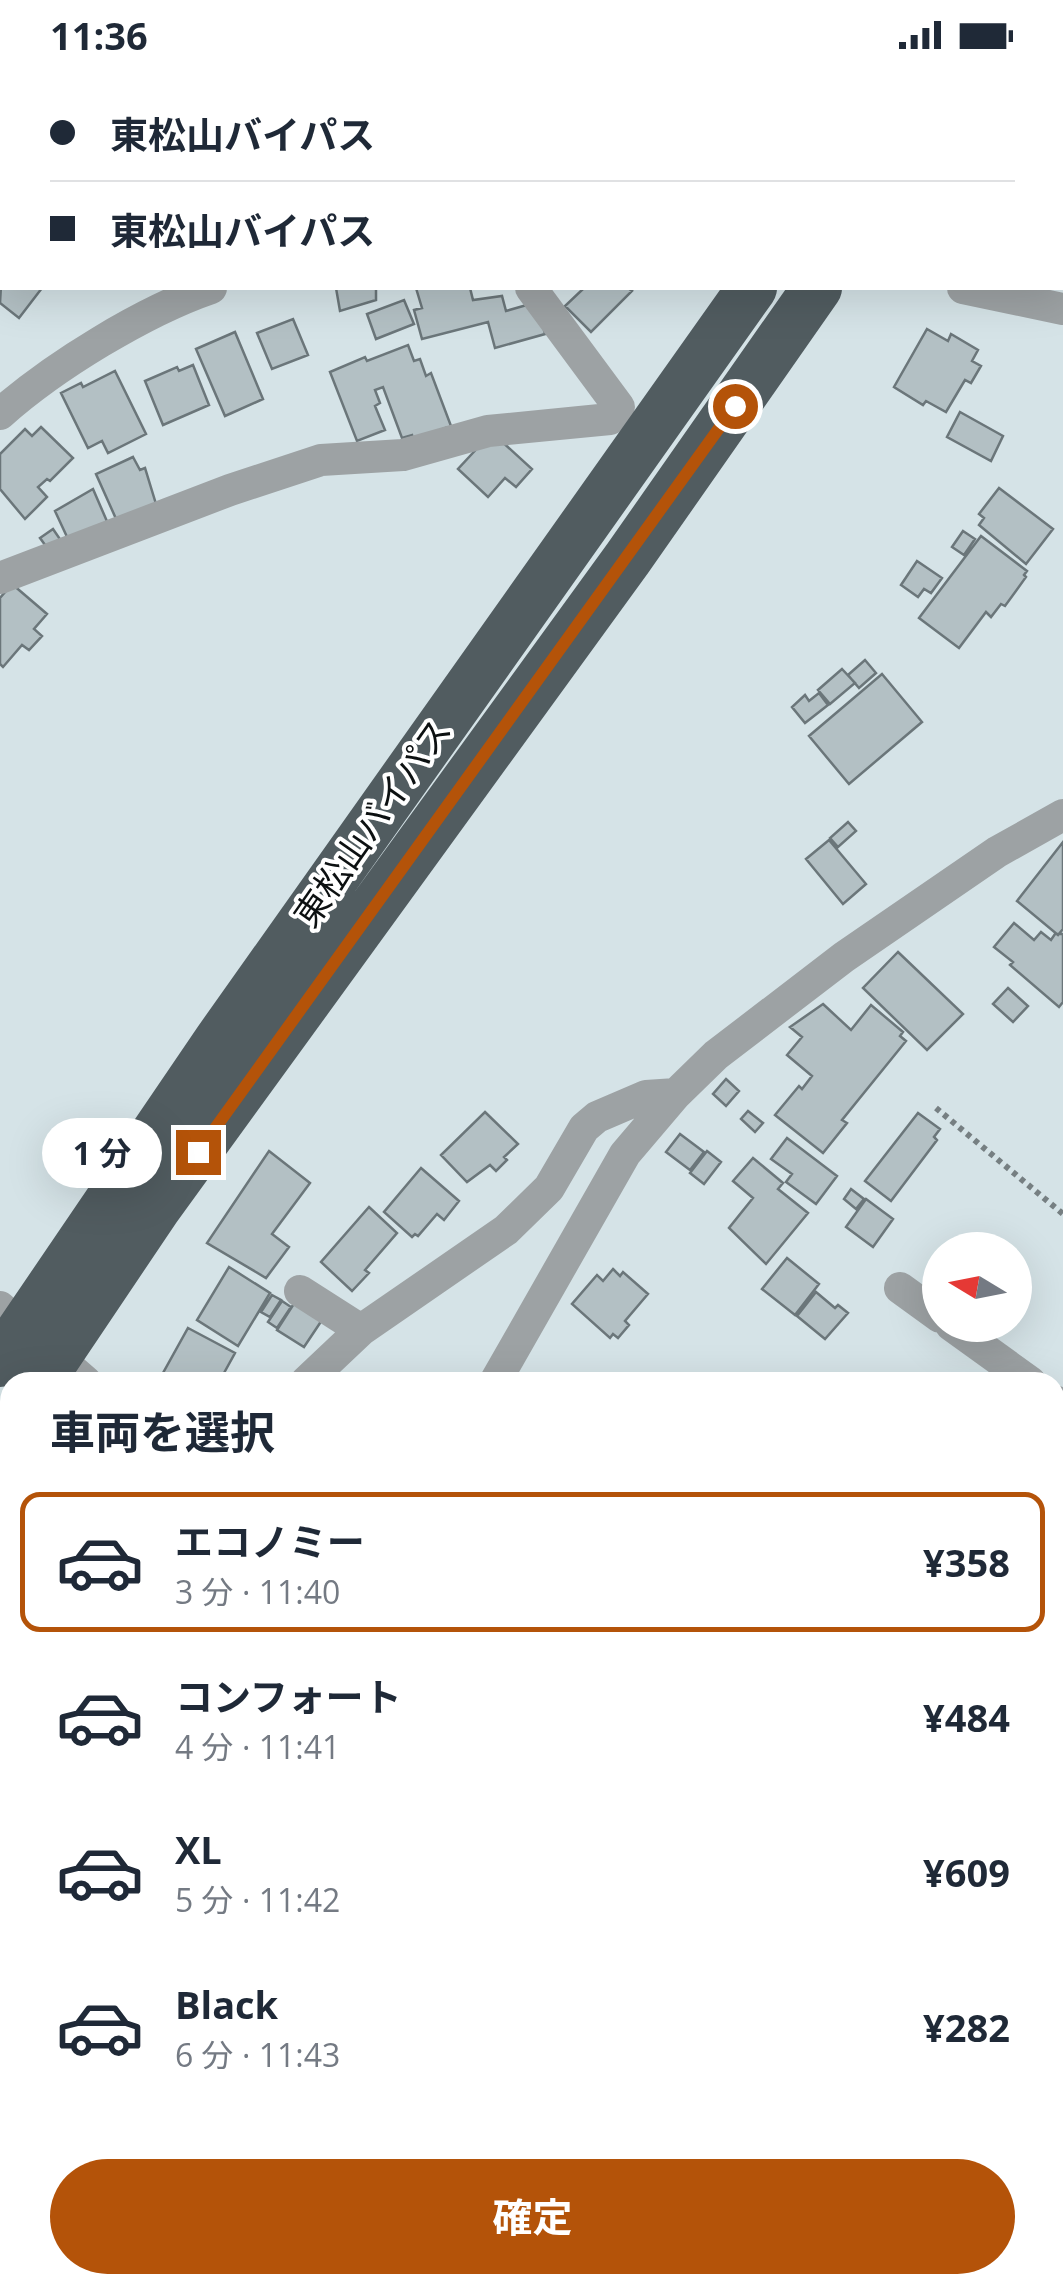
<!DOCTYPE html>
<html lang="ja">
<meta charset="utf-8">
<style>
:root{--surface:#fff;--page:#f2f2f3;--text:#1f2937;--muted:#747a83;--line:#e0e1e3;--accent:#b45309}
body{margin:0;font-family:"Open Sans","Noto Sans JP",sans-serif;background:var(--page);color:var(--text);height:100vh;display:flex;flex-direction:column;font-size:38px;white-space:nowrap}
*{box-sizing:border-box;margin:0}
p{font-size:32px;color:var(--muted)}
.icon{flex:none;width:55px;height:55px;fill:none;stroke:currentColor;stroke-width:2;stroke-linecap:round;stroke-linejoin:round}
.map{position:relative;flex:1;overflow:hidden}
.sheet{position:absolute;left:0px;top:1302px;width:1065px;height:922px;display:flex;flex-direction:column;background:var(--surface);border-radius:30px 30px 0 0;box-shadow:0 10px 40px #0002}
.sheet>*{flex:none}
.top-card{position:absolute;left:0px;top:0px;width:1065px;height:220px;box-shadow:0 10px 40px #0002;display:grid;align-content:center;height:220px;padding:0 50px;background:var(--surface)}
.needle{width:65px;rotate:280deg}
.buttons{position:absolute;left:922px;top:1162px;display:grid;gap:20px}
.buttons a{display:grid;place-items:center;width:110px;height:110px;border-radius:50%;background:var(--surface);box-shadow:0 10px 40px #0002;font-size:50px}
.end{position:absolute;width:45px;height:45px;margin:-22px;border:12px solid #b45309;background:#fff;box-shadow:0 0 0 5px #fff}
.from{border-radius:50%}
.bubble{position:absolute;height:70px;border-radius:35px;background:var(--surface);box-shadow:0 10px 40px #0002;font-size:32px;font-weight:700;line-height:70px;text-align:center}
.top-card b{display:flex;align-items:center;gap:35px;height:95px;font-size:38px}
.top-card b+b{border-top:2px solid var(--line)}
.top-card i{width:25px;height:25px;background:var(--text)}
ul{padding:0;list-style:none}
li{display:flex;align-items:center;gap:30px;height:140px;margin:0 20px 15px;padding:0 30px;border:5px solid transparent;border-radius:20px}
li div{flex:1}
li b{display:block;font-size:38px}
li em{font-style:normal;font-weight:700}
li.selected{border-color:var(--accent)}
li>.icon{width:90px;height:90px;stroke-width:1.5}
h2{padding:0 50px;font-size:45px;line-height:120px}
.button{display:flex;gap:20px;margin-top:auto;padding:20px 50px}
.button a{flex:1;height:115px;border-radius:60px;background:var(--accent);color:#fff;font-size:40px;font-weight:700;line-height:115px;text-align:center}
.status{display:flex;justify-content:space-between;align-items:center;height:70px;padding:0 50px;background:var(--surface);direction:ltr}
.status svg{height:28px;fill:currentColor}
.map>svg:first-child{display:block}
.building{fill:#b3c0c4;stroke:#6b767a;stroke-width:2.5}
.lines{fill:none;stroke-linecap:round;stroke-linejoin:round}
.path{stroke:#767f82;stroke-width:6;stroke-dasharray:5 5;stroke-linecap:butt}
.minor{stroke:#9da2a4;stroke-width:32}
.highway{stroke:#515c60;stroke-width:50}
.route{stroke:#b45309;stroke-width:12}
.labels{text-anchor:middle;stroke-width:8;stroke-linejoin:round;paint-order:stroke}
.street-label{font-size:35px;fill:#0c1011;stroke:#fff}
</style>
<div class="status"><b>11:36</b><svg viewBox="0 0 49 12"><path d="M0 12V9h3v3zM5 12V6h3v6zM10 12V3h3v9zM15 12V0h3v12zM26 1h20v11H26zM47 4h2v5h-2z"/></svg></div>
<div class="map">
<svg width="1063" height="2223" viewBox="0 0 1063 2223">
<rect width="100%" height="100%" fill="#d5e3e7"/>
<path class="building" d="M2 199V218H42L19 248 0 233Z
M336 218H376V230L340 241Z
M416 218H470L473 230 502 226 506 241 537 232 545 264 495 278 488 252 422 269 414 240 422 238Z
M584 218H628L632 221 591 262 565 236Z
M404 230 414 254 376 269 367 244Z
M293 249 308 285 272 299 257 263Z
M927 259 948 271 951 264 978 280 972 291 981 296 971 313 965 310 946 342 926 331 923 335 894 317Z
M235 262 263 329 225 346 196 279Z
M408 275 414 291 420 289 426 306 431 303 451 356 413 370 412 365 402 368 383 317 375 320 380 333 375 336 385 360 357 371 330 302 365 287 367 291Z
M193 295 209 335 163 355 145 311 177 297 179 301Z
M115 301 146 364 108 383 102 371 88 378 61 323 81 313 83 317Z
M960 342 1003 366 991 391 947 367Z
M41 357 73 388 50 411 47 409 38 417 47 427 25 449 0 419V384L25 359 32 366Z
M498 368 532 399 516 417 505 408 488 427 458 399 483 372Z
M133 387 140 400 145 398 156 434 117 451 96 404Z
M999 418 1053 459 1026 494 979 455 984 448 979 444Z
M93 419 109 456 68 469 55 441Z
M53 459 64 475 51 483 40 468Z
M963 461 975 469 964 485 952 477Z
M981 466 1027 501 1024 505 1026 507 1005 536 1001 534 991 547 986 542 959 578 919 548Z
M917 491 942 508 931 523 924 519 918 527 901 515Z
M12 514 47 544 34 559 42 566 29 580 22 575 3 597 0 594V528Z
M865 590 876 603 859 618 848 605Z
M842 599 855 613 830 634 818 620Z
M882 604 922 652 849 714 809 666Z
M819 623 828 635 805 653 792 637 805 625 809 631Z
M848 752 856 761 838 777 830 768Z
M829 770 866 814 843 834 806 789Z
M1063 772V859L1058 865 1017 831Z
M1014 853 1034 870 1041 862 1051 870 1055 864H1063V932L1059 937 1010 895 1013 892 994 877Z
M898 882 963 944 927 980 863 918Z
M1008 918 1028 936 1013 952 993 934Z
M823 934 851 960 871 935 903 962 900 966 906 971 842 1050 847 1053 823 1083 775 1045 799 1016 802 1019 812 1006 787 985 802 967 790 957Z
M726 1009 739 1021 726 1036 713 1024Z
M748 1041 763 1053 755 1062 741 1049Z
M485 1042 518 1074 504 1087 507 1090 496 1101 490 1095 467 1112 441 1085Z
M918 1043 940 1059 934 1067 937 1070 891 1131 865 1111Z
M680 1064 704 1082 690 1100 666 1082Z
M787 1068 837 1106 816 1134 786 1112 792 1104 771 1089Z
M269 1081 310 1113 272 1164 289 1177 266 1208 207 1173Z
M707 1081 721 1092 704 1114 690 1103Z
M753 1088 783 1113 778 1119 808 1143 766 1194 729 1158 753 1128 733 1111Z
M421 1098 459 1131 444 1150 437 1144 418 1166 415 1164 412 1167 384 1142Z
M851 1119 864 1129 856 1139 844 1129Z
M866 1129 893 1149 873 1177 846 1157Z
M369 1137 397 1163 365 1200 369 1203 352 1221 321 1192Z
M787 1188 819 1214 795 1245 762 1219Z
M229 1197 270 1223 238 1276 197 1250Z
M613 1199 620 1206 623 1202 648 1224 625 1251 629 1255 618 1268 613 1264 610 1268 572 1234 597 1205 603 1211Z
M816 1222 835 1238 838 1235 848 1243 825 1269 797 1246Z
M272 1225 281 1230 270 1247 261 1242Z
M282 1231 291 1237 277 1258 268 1252Z
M295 1232 322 1250 304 1277 277 1260Z
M188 1258 235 1283 219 1312H158Z
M1055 1793 1063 1798V1871L1059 1877 1055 1874Z
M370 2215H423L430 2221 364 2223Z
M510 2215 520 2223H446L437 2216Z"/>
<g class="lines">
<path class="path" d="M0 15H2
M936 1038 1063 1144
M0 1735 10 1722
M279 2223 285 2215"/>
<path class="minor" d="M413 2 418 0
M963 218 1063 239
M0 344C54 296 144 241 211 218
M0 508 230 420 321 390 403 385 488 361 610 349 619 337 531 218
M900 1218 940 1247
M300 1221 361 1260
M0 1237 86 1312
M951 1255 1030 1312
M306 1312 361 1260 506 1160 549 1118 584 1058 597 1047 646 1026 676 1024
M495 1312 625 1084 676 1024 716 985 844 887 997 782 1063 745
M1055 1331 1063 1337
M1055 1766 1063 1770
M1055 2023 1063 2015
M713 2215 723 2223
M860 2223 868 2215"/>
<path class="highway" d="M903 2 905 0
M966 2 968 0
M0 1292 219 970 752 218
M39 1312 156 1138 628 488 817 218
M0 1372 10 1357"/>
</g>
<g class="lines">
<path class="route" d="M198 1082 735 336"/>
</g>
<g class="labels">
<g class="street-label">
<text transform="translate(373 753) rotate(-55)" y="12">東松山バイパス</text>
</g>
</g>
</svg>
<div class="buttons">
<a><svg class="needle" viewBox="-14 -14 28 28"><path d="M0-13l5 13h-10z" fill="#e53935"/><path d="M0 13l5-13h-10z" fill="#747a83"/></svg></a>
</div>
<i class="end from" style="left:735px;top:336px"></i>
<i class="end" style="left:198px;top:1082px"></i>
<div class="bubble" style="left:42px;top:1048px;width:120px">1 分</div>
<div class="top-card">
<b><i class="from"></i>東松山バイパス</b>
<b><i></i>東松山バイパス</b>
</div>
<section class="sheet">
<h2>車両を選択</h2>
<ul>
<li class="selected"><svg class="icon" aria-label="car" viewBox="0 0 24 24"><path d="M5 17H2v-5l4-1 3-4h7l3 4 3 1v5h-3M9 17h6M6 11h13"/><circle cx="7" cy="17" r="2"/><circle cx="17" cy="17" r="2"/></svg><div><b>エコノミー</b><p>3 分 · 11:40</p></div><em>¥358</em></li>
<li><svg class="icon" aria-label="car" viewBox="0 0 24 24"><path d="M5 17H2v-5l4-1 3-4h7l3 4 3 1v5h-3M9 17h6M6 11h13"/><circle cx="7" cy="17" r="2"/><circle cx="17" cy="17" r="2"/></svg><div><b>コンフォート</b><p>4 分 · 11:41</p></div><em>¥484</em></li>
<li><svg class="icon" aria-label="car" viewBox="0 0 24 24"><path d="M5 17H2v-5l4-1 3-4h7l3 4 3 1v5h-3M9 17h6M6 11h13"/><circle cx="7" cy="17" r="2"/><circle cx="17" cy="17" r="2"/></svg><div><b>XL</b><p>5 分 · 11:42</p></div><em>¥609</em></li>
<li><svg class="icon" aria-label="car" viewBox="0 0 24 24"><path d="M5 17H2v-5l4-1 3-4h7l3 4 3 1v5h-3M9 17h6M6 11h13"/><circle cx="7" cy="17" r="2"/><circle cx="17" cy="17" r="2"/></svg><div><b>Black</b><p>6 分 · 11:43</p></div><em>¥282</em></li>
</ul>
<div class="button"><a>確定</a></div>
</section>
</div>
